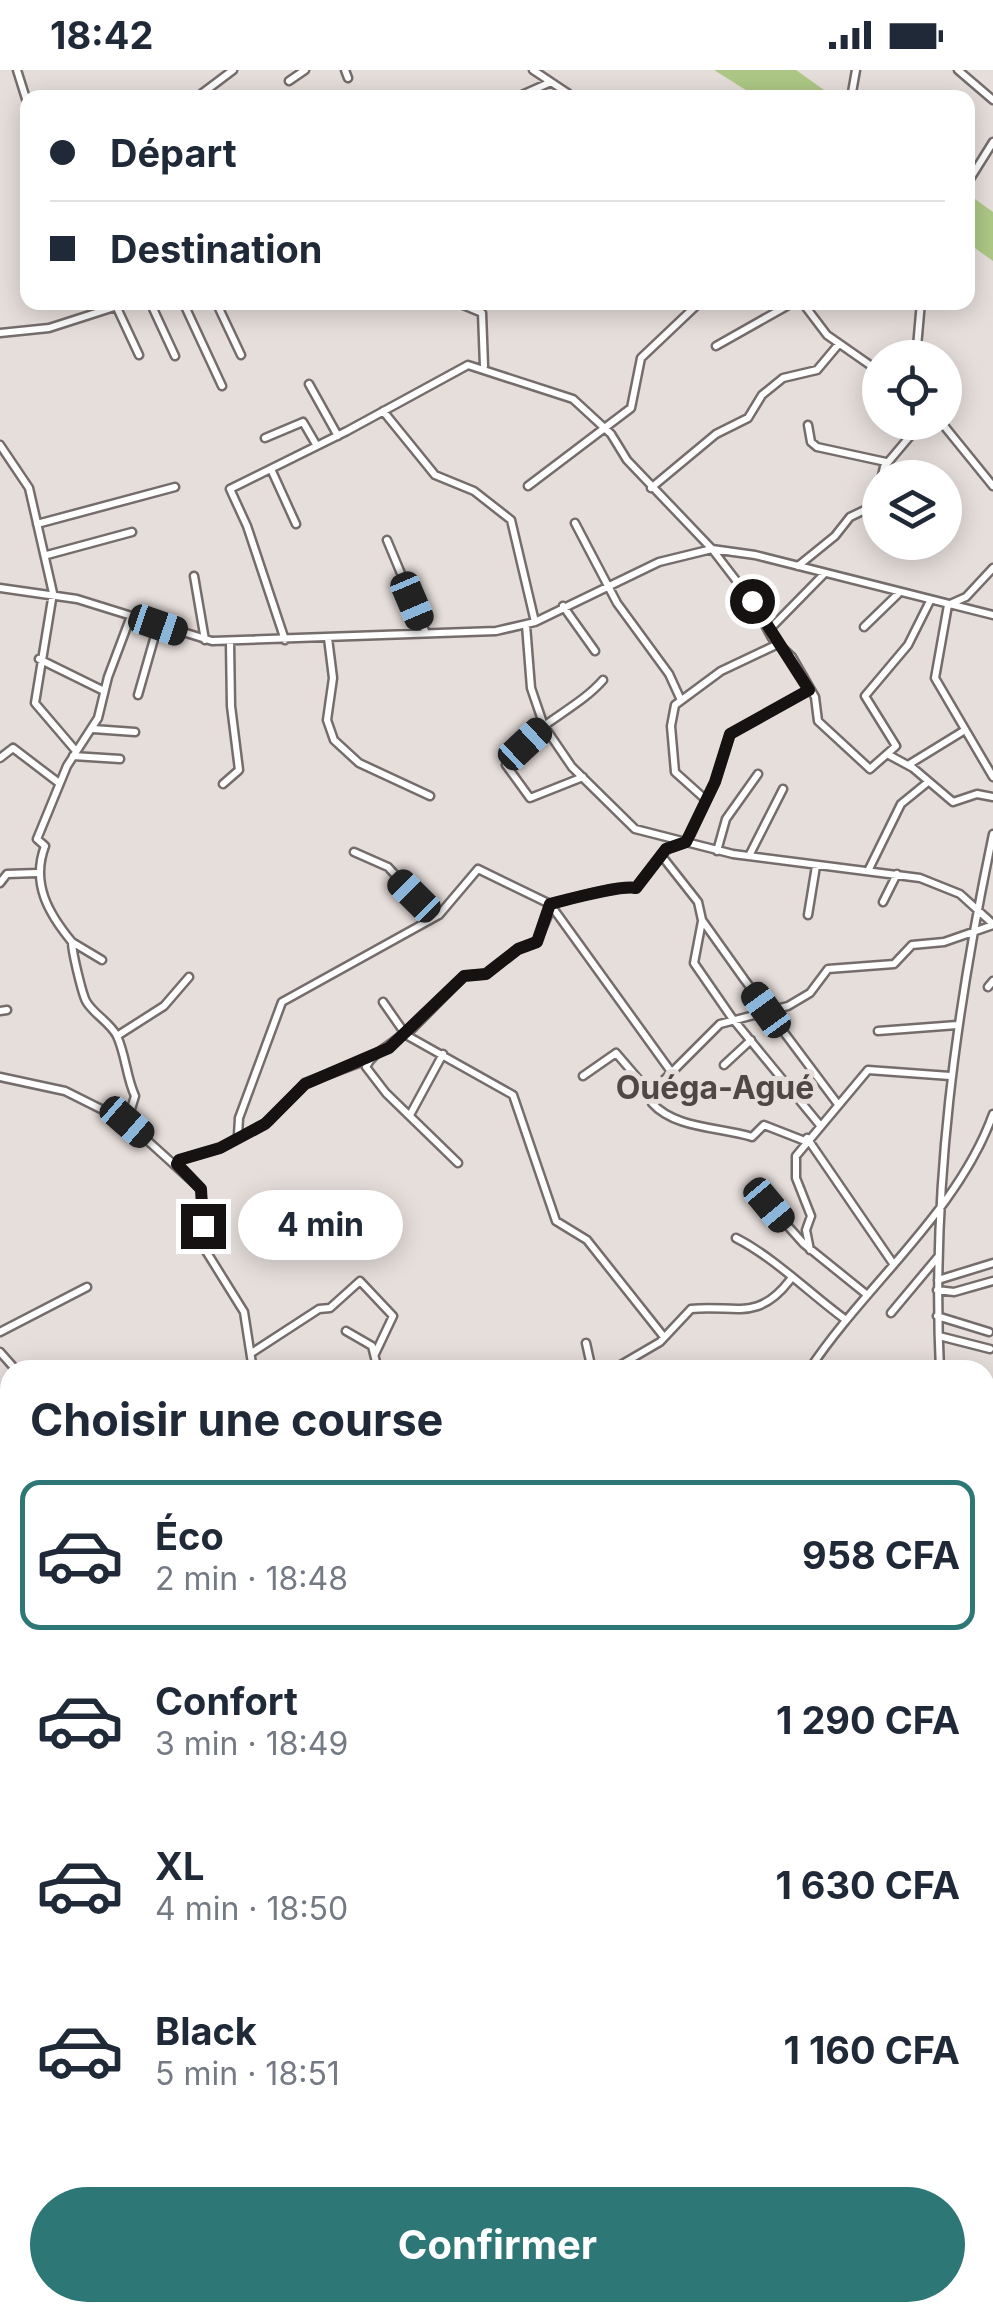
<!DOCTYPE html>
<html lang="fr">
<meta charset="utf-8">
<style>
:root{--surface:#fff;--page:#f2f2f3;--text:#1f2937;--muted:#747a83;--line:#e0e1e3;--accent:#2d7776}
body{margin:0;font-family:Inter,sans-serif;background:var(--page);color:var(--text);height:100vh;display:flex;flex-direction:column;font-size:38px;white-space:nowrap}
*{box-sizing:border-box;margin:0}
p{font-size:32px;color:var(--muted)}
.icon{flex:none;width:55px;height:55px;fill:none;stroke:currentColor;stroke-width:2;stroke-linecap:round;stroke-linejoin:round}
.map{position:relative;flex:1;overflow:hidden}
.drawer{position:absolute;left:0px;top:1290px;width:995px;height:962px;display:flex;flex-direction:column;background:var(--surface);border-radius:30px 30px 0 0;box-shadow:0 5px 25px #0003}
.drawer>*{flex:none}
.guide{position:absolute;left:20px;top:20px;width:955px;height:220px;border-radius:20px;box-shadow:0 5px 25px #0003;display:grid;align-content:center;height:220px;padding:0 30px;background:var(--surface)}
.controls{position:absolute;left:862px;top:270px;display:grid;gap:20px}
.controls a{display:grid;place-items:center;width:100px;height:100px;border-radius:50%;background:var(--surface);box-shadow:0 5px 25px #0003;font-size:50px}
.end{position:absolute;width:45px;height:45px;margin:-22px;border:12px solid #151211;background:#fff;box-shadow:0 0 0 5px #fff}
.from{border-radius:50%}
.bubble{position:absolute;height:70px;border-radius:35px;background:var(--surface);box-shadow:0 5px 25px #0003;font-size:32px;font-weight:700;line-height:70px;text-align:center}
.car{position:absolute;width:30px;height:60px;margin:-30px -15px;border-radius:12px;box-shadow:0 0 8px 2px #0007;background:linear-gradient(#222 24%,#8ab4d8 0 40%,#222 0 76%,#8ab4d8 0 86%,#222 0)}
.guide b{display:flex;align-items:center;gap:35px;height:95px;font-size:38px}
.guide b+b{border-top:2px solid var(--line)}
.guide i{width:25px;height:25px;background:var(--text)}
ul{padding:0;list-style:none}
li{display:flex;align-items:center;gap:30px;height:150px;margin:0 20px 15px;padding:0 10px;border:5px solid transparent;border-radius:20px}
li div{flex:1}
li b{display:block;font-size:38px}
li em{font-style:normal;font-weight:700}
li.current{border-color:var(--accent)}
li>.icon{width:90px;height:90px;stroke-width:1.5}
h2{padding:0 30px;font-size:45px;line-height:120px}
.action{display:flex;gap:20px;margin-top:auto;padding:20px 30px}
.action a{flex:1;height:115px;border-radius:60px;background:var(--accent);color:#fff;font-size:40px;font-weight:700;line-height:115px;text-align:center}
.status{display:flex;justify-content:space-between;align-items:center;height:70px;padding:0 50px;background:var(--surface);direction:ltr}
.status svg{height:28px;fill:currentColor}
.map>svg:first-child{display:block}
.green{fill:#adc886}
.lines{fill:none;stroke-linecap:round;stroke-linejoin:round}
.minor-casing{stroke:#756d6b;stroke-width:11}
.minor{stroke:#fff;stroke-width:6}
.route{stroke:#151211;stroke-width:12}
.labels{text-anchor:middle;stroke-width:10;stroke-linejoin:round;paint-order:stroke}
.quarter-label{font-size:32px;font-weight:bold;fill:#4e4845;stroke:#e6dedb}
</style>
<div class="status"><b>18:42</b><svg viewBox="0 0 49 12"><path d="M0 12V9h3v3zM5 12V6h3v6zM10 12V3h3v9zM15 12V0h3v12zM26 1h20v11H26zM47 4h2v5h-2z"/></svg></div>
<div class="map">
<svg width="993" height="2252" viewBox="0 0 993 2252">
<rect width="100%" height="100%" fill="#e6dedb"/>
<path class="green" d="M714 0H796L834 27H757Z
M968 124 993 142V191L968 173Z"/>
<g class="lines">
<defs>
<path id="minor" d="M17 0 28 35
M345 0 348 8
M533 0 575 28
M958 0 993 30
M289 11 305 0
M196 28 233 0
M515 28 551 12
M851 28 856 0
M968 112 993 72
M150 232 175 286
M183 232 222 316
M216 232 241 285
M456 232 482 243 484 296
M802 232 827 265 880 302
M118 240 139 285
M0 263 49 258 130 232
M716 276 794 232
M916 288 921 232
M309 314 338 366
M383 341 435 405 474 421 511 450 535 552
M941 352 993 416
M808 355 811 372 817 377 886 392
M265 368 303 352 317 376
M0 375 29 418 53 523 35 633 76 681
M271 399 296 454
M528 416 631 338 641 288 700 232
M651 418 716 364 748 348 762 325 783 308 817 300 838 275
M575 453 617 533 669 604 680 628
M37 454 175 417
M387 470 425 561
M47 485 132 462
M798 496 835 466 850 447 875 435 884 397 922 352
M993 498 966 527 948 535 935 608 993 707
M194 506 205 570
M0 518 77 529 212 571 496 561 535 552 659 492 712 479 755 485 993 545
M563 536 595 581
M526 555 531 618 544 656 572 697 635 759 733 784 920 808 960 824 993 854
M864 557 898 524
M768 561 824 504
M328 568 333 608 327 650 334 670 359 693 430 726
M285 570 247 456 230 419 347 361 468 295 573 329 611 364 627 390 712 479 752 531 772 568 792 587 815 627 818 651 870 699 896 676 865 626 908 575 930 531
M39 589 104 621
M138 625 158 555
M93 659 135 662
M889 685 913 698 953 732 977 724 993 727
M73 686 120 689
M0 688 13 678 59 713
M908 695 965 660
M583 707 530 728 506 695C527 657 575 642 603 610
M223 714 239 700 231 636 230 573
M705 729 675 702 671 656 675 635 721 601 778 574
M687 772 715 712 730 664 809 620
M717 781 726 749 758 704
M354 782 388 797 434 847
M661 785 698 832 702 850 744 909 837 1033
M749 786 783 719
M868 801 901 734 928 712
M0 813 7 804 37 803
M883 832 897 804
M550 834 672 1003
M808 845 816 796
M702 851 694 893 732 948 819 1054
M72 872C48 843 31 813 45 776L37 769 67 696 98 648 108 607 131 546
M102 890 72 872C72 882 82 923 86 931 93 944 110 952 117 966 126 986 126 1006 135 1026L127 1052 201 1119 206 1181 244 1242 253 1300
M988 917 993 911
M383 932 406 965 513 1025 556 1151 587 1170 664 1267
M0 941 7 940
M878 961 957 955
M404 963C391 976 373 982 366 997L386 1023 458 1093
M407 964 464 906 486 904 518 879 537 871 551 838
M117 966 164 936 189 907
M724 995 751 970
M583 1006 616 983 652 1025
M0 1007 65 1021 127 1052
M410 1045 443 984
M238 1065 239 1048 282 932 439 845 478 799 550 834C570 829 619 815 636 818L666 779 687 772
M807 1068 892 1192
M805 1071 764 1055 752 1067C721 1057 675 1059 652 1033V1022L720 954 788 936 810 923 828 899 894 894 912 875 944 872 993 855
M180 1098 179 1090 220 1078 269 1051 305 1013 372 988
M769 1135 804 1174 866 1224
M736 1168C775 1188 809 1223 846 1250
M810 1180 806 1160 811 1146 796 1108V1086L868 1000 950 1006
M938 1210 993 1193
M937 1220 954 1222 993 1211
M891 1243 937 1188
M937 1246 989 1262
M346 1261 372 1276 378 1300
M0 1262 87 1217
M939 1266 990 1279
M586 1273 592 1300
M0 1282 16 1300
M253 1282 319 1239 330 1238 360 1211 393 1246 375 1284
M612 1300 660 1272 691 1239C734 1234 757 1253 790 1210
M809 1300C865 1215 958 1142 993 1044
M940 1300C931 1120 956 940 993 764
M985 1325 993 1323
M0 1361 10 1367
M0 1385 10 1382
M985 1409 993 1406
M985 1494 993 1501
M985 1633 993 1654
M0 1653 10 1650
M985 1739 993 1731
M985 1979 993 1978
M0 2079 10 2061
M0 2188 10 2195
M99 2242 105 2252
M516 2242 525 2252
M589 2242 590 2252
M809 2242 818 2252
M974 2242 984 2252
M0 2246 10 2236
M754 2251 773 2242
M107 2252 114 2242
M195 2252 203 2242
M472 2252 483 2242
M624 2252 625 2242
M665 2252H675"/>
</defs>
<use href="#minor" class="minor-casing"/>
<use href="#minor" class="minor"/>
</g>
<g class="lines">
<path class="route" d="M203 1156 201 1119 177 1094 179 1090 220 1078 265 1054 305 1014 389 978 464 906 486 904 518 879 537 872 550 834C570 829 620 815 636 818L666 779 686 772 715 712 730 664 809 620 752 531"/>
</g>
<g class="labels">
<g class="quarter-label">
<text x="715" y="1029">Ouéga-Agué</text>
</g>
</g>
</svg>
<div class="controls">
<a><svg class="icon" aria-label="locate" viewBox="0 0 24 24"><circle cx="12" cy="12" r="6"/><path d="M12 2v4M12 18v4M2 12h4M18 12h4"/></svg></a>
<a><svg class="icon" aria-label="layers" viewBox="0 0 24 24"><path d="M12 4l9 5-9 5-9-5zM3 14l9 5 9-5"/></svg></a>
</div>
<i class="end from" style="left:752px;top:531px"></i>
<i class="end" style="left:203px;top:1156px"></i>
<div class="bubble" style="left:238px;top:1120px;width:165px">4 min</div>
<i class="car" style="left:412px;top:531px;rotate:157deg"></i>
<i class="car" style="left:158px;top:555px;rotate:109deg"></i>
<i class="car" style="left:525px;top:674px;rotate:47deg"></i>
<i class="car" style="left:414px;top:826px;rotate:315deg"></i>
<i class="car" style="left:766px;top:940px;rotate:324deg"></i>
<i class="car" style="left:127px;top:1052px;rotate:131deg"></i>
<i class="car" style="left:769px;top:1135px;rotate:140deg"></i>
<div class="guide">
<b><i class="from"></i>Départ</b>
<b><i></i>Destination</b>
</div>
<section class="drawer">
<h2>Choisir une course</h2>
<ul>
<li class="current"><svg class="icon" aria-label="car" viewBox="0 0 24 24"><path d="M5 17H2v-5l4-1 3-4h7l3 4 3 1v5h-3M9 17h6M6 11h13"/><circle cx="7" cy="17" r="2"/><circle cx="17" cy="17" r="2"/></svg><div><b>Éco</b><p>2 min · 18:48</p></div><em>958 CFA</em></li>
<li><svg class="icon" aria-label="car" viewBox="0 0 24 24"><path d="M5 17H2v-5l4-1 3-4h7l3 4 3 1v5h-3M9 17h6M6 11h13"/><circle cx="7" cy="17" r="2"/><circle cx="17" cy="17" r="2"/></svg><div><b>Confort</b><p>3 min · 18:49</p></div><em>1 290 CFA</em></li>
<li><svg class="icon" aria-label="car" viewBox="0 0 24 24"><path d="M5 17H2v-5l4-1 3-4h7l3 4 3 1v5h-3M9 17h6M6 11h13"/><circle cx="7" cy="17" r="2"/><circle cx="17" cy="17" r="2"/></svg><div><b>XL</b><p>4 min · 18:50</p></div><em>1 630 CFA</em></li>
<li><svg class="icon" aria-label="car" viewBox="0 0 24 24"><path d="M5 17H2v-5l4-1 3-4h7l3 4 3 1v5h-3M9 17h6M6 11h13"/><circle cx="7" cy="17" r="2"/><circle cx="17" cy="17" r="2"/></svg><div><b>Black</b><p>5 min · 18:51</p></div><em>1 160 CFA</em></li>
</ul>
<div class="action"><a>Confirmer</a></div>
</section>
</div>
